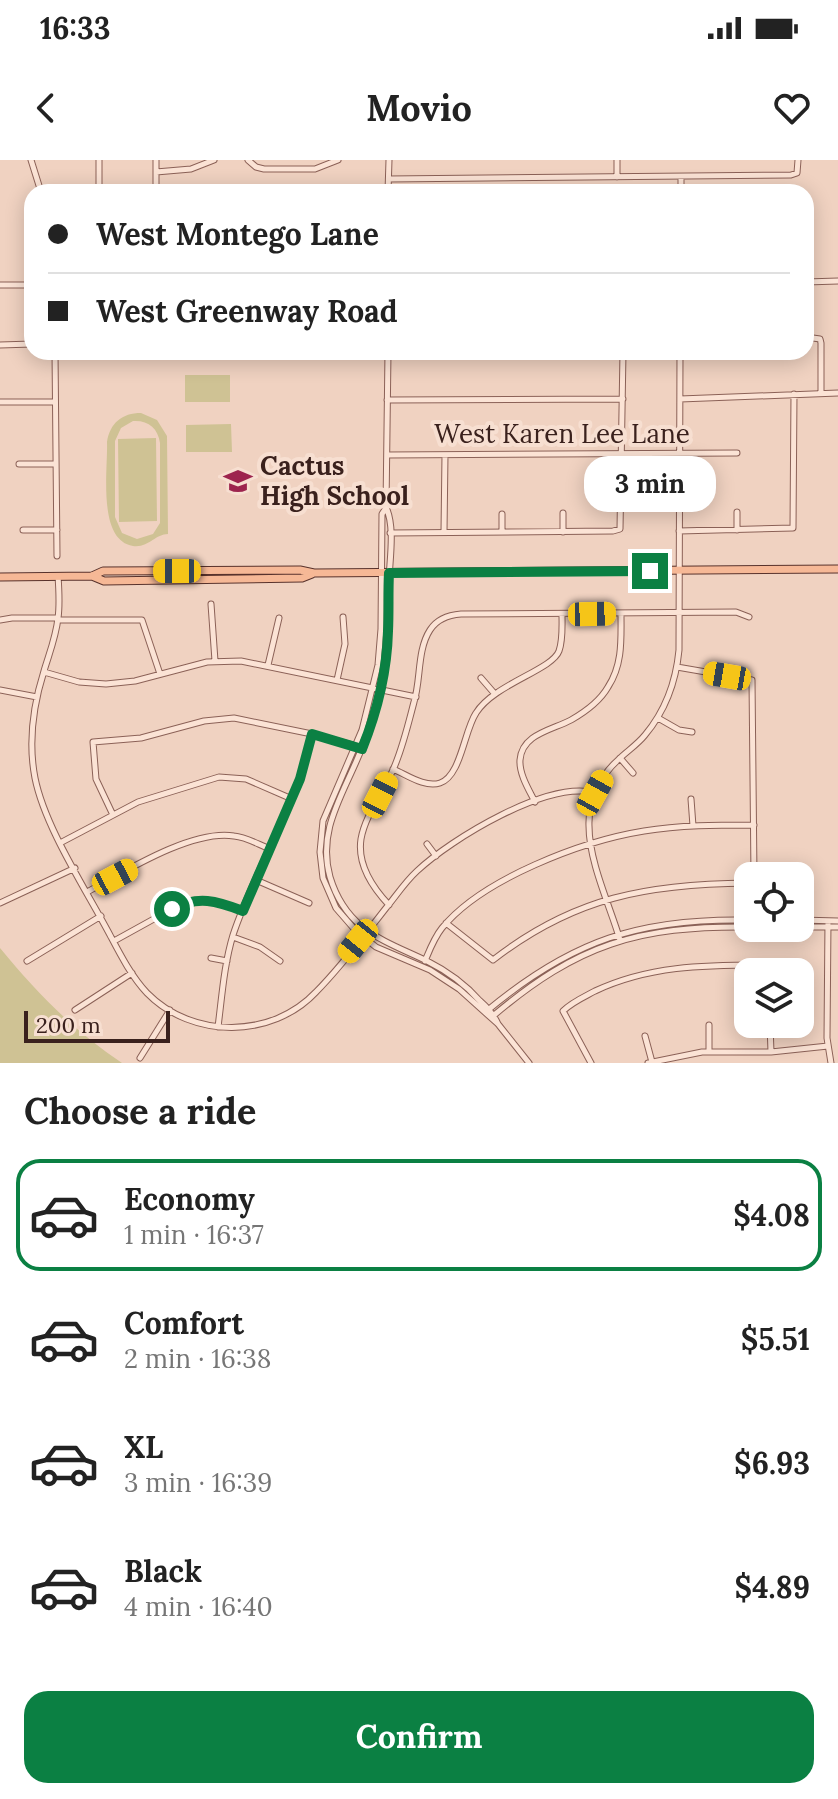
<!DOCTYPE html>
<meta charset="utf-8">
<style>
:root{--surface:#fff;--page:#f6f6f6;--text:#222;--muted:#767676;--line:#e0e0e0;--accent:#0b8043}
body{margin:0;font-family:Lora,serif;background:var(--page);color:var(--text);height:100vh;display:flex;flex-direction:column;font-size:30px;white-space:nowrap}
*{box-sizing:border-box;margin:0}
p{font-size:26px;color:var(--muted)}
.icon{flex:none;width:44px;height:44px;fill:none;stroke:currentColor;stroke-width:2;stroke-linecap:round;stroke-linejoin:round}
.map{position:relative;height:903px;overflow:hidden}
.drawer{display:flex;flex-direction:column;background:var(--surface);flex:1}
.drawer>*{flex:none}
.banner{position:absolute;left:24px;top:24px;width:790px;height:176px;border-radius:24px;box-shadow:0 4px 20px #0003;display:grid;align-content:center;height:176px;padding:0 24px;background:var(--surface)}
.buttons{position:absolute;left:734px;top:702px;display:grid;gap:16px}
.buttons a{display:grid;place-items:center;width:80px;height:80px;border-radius:16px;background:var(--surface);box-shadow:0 4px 20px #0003;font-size:40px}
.scale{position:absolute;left:24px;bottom:20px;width:146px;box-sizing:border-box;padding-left:8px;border:4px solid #3a211d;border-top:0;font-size:22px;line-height:28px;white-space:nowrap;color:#3a211d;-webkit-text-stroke:6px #f7dfd1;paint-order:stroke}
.end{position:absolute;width:36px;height:36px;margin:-18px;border:10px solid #0b8043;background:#fff;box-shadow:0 0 0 4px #fff}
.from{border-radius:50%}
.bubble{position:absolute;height:56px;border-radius:24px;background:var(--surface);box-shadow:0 4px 20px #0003;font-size:26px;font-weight:700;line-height:56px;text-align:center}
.car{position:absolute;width:24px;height:48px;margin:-24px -12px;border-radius:10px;box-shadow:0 0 6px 2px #0007;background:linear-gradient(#f5c518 24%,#345 0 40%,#f5c518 0 76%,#345 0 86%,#f5c518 0)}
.banner b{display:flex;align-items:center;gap:28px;height:76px;font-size:30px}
.banner b+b{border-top:2px solid var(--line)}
.banner i{width:20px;height:20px;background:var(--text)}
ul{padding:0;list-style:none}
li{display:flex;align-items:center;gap:24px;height:112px;margin:0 16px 12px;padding:0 8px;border:4px solid transparent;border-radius:24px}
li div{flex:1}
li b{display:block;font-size:30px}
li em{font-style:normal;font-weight:700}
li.selected{border-color:var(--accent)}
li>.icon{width:72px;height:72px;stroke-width:1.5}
h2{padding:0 24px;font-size:36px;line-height:96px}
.cta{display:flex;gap:16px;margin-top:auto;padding:16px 24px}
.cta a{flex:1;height:92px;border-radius:24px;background:var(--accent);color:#fff;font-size:32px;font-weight:700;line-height:92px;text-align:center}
.status{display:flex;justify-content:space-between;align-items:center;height:56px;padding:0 40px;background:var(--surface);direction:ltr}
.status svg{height:22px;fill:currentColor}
header{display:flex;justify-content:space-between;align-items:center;height:104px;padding:0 24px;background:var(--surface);font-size:36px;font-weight:700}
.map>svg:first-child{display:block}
.green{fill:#cfc294;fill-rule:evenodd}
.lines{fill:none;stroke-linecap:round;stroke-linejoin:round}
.minor-casing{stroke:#8b6157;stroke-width:7}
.major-casing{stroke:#58322c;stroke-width:9}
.minor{stroke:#fbe3d5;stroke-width:5}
.major{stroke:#f6b896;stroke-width:7}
.route{stroke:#0b8043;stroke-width:10}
.labels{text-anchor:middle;stroke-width:8;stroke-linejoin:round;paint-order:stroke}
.street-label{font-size:26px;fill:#3a211d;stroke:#f7dfd1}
.poi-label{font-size:26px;font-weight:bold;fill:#3a211d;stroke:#f7dfd1;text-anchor:start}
</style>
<div class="status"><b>16:33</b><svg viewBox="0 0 49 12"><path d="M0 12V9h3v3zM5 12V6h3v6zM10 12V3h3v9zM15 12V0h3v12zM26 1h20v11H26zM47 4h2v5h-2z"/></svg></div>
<header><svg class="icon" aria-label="back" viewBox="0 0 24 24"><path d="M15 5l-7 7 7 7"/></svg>Movio<svg class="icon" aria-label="heart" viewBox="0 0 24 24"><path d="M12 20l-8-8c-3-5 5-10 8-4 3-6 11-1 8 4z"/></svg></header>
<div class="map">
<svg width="838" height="903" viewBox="0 0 838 903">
<rect width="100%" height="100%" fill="#f0d2c1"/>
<path class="green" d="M185 215H230V242H185Z
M141 253 157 260 167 276 168 374C155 374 149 388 133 386 97 380 108 310 107 282 110 263 122 253 141 253ZM133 261C148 260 158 268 160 283V363L153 374 137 379 122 373 115 357V281L121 268Z
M231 264 232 292H186V265Z
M156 278 157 361 119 362 118 279Z
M0 788C36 832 74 871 122 903H0Z"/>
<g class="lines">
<defs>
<path id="minor" d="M31 0 41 32
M99 0V32
M156 0V32
M248 0 256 7 264 9H315L338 0
M156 12 191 9 214 0
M617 17V0
M389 19 791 15 797 13 798 0
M388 32 389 0
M681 32V17
M806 122 838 121
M0 125H32
M806 177 820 179 821 183V233
M0 185 32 184
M55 192 57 396
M388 192 386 347C395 367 390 397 389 419 386 458 389 496 380 534 374 557 366 580 356 602 339 641 318 674 330 717 346 770 383 780 427 801 447 811 465 824 480 841 488 848 494 855 498 864
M680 239 838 233
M387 240 623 239
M0 242H55
M387 295 737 293
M19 304H56
M386 348 382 354 381 469 378 505 362 570 323 661 320 692 323 718 336 748 356 771 376 787 430 810 459 829 498 864 529 903
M737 352V370
M563 353V372
M502 354V372
M23 370H57
M679 371 793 368 794 234
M444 372 445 295
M390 373 613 371 620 369 623 192
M58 416C59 430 60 444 58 458 56 477 49 494 44 511 33 546 28 582 35 618 45 668 87 731 111 777 121 796 132 817 147 833 192 879 272 879 316 832 341 807 364 776 386 748 396 736 405 722 417 711 451 679 548 620 595 633
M211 444 215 501
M0 460 12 458H58
M58 460H142L160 514
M268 505 279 458
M677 507 752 520 754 716
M44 512 79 522 106 524 135 521 207 502 241 501 416 537
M481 518 494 533
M337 520 345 484 343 457
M0 530 37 537
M658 558 679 570 692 572
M620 598 633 613
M393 609C407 615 425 628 440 623 461 616 464 571 476 553 494 524 552 510 559 491 563 480 562 466 562 454
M691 639 693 666
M535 642C529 630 519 614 520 600 522 574 552 570 571 560 585 552 600 541 608 527 623 504 621 479 621 453
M113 655 96 619 93 582 141 578 204 561 234 558 312 574 356 586
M60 683 138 642 219 617 246 619 292 639
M427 684 436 696
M256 720 309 743
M87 732C124 712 192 669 234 676 247 677 259 685 270 689
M0 743 75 708
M389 745C372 727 357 705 361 679 365 656 382 634 392 612 402 591 408 565 414 542 421 520 417 490 430 470 437 459 448 455 461 454L736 452 749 457
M800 760 838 761
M828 761 827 878 831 903
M446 763 493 800C574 737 648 724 748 723
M800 767H838
M233 777 260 787 280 801
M620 780C610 746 589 702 589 666 588 642 600 616 618 600 627 591 637 585 645 575 666 550 676 521 679 490L680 192
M114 781 181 744C205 737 221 743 243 751
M211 798 227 801
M27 801 101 756
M425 801C430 789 434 778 442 768 482 719 582 681 644 671 680 665 717 665 754 665
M75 850 132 813
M488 850C572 780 640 758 748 760
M493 856C578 784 638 766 748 767
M770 864 771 892
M218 867C222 836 224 805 233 775 256 706 297 645 312 574
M645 876 652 902
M709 892V865
M140 898 170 850
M591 903 563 851C572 842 584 837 595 831 648 806 703 805 761 805L767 807 769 812
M648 903 702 892H771L828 886"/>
<path id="major" d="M92 416 104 421 302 418 312 414
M0 417 92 416 103 411 300 410 314 413 838 409"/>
</defs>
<use href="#minor" class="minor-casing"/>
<use href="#major" class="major-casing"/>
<use href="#minor" class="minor"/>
<use href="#major" class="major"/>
</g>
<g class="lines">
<path class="route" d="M172 749C198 735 217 741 243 751L300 619 312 574 362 589C377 552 387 511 388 471 389 451 388 432 389 413L650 411"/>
</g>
<defs>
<symbol id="school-bare" viewBox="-9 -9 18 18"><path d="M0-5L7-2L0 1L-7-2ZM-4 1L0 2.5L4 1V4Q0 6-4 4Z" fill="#9d244e" stroke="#f7dfd1" stroke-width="2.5" paint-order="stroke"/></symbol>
</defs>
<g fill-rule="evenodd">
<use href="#school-bare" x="218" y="301" width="40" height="40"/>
</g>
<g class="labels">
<g class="street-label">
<text x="562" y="283">West Karen Lee Lane</text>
</g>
<g class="poi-label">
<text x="260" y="315">Cactus<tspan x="260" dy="30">High School</tspan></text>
</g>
</g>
</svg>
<div class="buttons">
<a><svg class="icon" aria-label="locate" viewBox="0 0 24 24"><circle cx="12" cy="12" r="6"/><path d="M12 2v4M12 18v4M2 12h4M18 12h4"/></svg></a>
<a><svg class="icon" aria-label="layers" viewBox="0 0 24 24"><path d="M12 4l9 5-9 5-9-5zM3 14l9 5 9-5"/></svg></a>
</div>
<div class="scale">200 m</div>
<i class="end from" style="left:172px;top:749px"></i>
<i class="end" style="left:650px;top:411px"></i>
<div class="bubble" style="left:584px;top:296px;width:132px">3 min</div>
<i class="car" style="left:177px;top:411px;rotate:270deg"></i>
<i class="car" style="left:592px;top:454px;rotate:89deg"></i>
<i class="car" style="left:727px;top:516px;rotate:280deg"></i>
<i class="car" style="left:595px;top:633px;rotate:29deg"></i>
<i class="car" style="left:380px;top:635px;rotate:27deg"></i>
<i class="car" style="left:115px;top:717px;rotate:62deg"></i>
<i class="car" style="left:358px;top:781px;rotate:219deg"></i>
<div class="banner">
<b><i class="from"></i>West Montego Lane</b>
<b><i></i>West Greenway Road</b>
</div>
</div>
<section class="drawer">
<h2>Choose a ride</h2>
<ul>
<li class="selected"><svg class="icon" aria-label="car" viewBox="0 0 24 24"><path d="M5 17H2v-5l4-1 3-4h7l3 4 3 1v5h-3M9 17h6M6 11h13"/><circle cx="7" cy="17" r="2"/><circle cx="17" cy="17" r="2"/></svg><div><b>Economy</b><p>1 min · 16:37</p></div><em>$4.08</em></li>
<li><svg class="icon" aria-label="car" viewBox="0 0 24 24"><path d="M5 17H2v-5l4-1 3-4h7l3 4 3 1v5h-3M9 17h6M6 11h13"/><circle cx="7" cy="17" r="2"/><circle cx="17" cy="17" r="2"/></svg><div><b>Comfort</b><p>2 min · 16:38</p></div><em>$5.51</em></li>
<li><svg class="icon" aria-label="car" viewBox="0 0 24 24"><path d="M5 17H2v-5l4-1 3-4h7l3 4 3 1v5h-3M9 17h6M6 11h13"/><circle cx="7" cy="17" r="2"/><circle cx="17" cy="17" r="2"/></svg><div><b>XL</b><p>3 min · 16:39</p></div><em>$6.93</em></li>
<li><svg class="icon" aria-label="car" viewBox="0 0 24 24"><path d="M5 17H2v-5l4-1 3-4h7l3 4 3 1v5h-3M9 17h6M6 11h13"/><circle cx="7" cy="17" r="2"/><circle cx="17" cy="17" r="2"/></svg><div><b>Black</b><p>4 min · 16:40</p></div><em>$4.89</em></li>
</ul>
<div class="cta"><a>Confirm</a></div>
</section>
